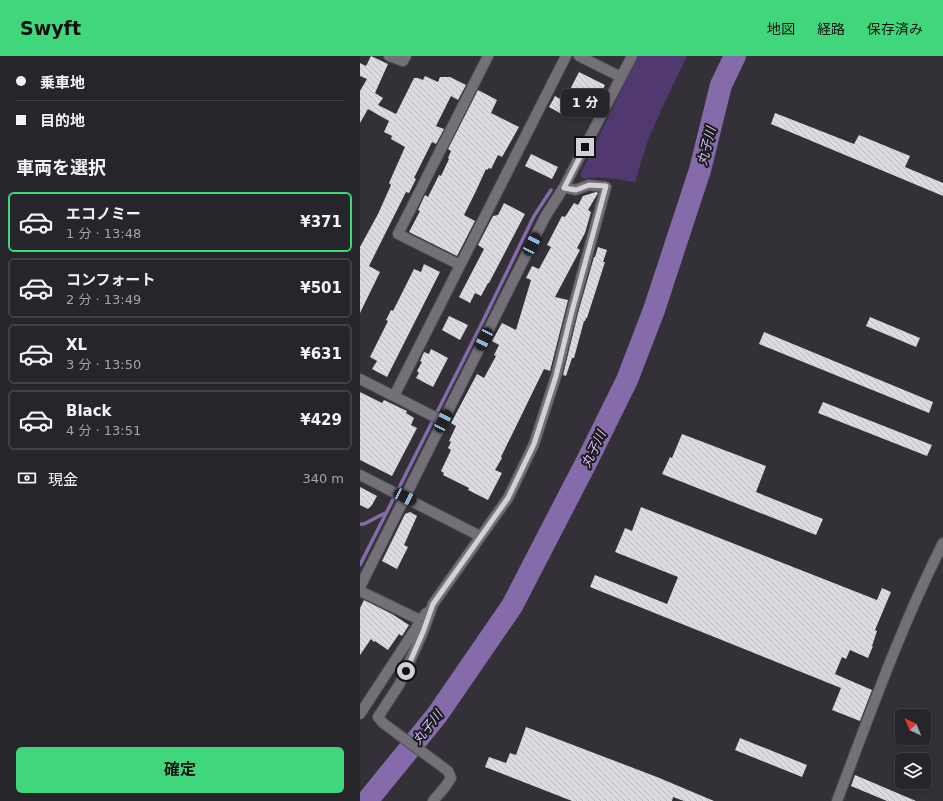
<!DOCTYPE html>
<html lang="ja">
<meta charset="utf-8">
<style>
:root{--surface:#262529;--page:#323135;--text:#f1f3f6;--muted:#a4a5a8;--line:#424246;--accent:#40d77c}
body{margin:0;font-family:"DejaVu Sans","Noto Sans JP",sans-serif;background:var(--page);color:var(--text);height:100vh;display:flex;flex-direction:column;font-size:15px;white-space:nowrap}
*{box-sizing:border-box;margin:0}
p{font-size:13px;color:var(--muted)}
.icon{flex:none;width:22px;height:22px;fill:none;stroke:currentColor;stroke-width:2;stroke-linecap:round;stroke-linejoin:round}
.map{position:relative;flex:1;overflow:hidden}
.side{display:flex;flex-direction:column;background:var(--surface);width:360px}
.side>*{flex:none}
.banner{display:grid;align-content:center;height:88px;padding:0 16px;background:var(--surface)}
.needle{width:26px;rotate:316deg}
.controls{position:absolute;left:535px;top:653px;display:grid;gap:8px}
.controls a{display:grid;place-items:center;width:36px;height:36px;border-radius:6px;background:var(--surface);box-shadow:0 2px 6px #0003,0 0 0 1px var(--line);font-size:20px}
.end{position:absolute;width:18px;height:18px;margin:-9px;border:5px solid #d2d1d5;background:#111;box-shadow:0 0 0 2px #111}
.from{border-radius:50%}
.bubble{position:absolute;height:28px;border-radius:6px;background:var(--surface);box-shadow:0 2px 6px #0003,0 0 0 1px var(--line);font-size:13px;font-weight:700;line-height:28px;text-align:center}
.car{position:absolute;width:12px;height:24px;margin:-12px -6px;border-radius:5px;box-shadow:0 0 3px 1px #0007;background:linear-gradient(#222 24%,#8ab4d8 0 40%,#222 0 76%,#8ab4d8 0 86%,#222 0)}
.banner b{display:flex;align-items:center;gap:14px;height:38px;font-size:15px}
.banner b+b{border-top:1px solid var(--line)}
.banner i{width:10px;height:10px;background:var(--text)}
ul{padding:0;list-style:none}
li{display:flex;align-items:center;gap:12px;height:60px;margin:0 8px 6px;padding:0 8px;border:2px solid var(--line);border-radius:6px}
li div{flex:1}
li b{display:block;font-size:15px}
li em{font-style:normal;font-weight:700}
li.current{border-color:var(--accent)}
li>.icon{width:36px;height:36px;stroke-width:1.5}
h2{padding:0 16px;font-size:18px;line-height:48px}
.pay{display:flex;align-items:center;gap:10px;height:44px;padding:0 16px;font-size:15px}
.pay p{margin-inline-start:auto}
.cta{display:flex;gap:8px;margin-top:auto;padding:8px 16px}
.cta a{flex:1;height:46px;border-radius:6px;background:var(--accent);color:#111;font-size:16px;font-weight:700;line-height:46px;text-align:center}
header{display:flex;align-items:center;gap:24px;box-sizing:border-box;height:56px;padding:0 20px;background:var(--accent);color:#111}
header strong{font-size:19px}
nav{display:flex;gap:22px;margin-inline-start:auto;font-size:14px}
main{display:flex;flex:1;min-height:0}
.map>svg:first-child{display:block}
.green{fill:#513970}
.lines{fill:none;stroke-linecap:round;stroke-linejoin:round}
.stream{stroke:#856baa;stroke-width:3.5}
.river{stroke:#856baa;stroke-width:22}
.building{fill:url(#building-back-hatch)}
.minor-casing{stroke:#4e4d52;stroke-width:12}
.minor{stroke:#737077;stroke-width:10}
.route{stroke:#d2d1d5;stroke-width:5}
.labels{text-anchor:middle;stroke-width:4;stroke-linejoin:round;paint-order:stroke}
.water-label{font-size:13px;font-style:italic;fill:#d6c1f7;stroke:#1b1a1c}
</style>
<header>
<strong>Swyft</strong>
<nav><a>地図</a><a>経路</a><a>保存済み</a></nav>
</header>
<main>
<section class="side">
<div class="banner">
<b><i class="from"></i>乗車地</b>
<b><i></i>目的地</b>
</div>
<h2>車両を選択</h2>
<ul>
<li class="current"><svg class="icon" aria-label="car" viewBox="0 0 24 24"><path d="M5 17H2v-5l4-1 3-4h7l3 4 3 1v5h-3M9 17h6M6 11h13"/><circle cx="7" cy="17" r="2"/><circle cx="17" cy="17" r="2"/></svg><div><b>エコノミー</b><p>1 分 · 13:48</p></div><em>¥371</em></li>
<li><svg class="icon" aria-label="car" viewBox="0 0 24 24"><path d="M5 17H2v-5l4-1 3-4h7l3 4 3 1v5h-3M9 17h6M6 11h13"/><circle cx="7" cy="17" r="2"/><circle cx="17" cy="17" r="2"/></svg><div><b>コンフォート</b><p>2 分 · 13:49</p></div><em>¥501</em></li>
<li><svg class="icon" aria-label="car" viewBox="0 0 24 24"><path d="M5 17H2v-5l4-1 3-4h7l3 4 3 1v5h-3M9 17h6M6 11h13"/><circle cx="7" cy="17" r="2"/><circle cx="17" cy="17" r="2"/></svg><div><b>XL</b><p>3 分 · 13:50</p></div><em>¥631</em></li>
<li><svg class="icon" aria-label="car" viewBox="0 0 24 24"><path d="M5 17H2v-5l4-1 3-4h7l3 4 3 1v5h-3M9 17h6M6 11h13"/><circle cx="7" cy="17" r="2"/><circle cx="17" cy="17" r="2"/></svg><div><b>Black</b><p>4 分 · 13:51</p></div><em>¥429</em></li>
</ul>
<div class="pay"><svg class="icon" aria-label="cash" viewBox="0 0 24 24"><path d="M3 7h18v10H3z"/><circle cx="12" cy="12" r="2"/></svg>現金<p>340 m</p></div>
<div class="cta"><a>確定</a></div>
</section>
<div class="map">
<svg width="583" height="745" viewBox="0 0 583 745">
<defs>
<pattern id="building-back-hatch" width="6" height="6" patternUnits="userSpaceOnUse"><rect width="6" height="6" fill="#dddae2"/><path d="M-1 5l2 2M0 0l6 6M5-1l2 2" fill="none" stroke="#bdbbc2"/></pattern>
</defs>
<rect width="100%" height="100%" fill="#333137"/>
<path class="green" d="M278 0H327L303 50 288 84 275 126C260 124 241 119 225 123L221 121V117Z"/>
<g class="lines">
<path class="stream" d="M0 468H4L25 457
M0 509 122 267 174 160 191 134"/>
<path class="river" d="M7 745 77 659 152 550 228 403 267 324 294 254 340 114 361 29 375 0"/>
</g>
<path class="building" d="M11 0 28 8 15 37 23 42 18 49 36 58 54 22H58L63 24 65 20 78 26 80 21H90L106 29 98 44 91 40 76 70 84 73 76 88 72 86 54 122 56 123 49 137 46 136 9 210 20 216 0 257V191L18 158 31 129 29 127 45 91 31 83 32 80 24 76 29 65 8 53 0 67V35L7 23 0 20V7L6 10Z
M219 16 245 29 233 55 215 46 207 61 189 51 195 40 204 45Z
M118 34 137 44 131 57 159 71 142 101 138 99 131 113 129 112 127 114 126 113 115 137 104 159 115 165 97 200 49 176 60 155 58 154 65 139 68 141 79 119 81 120 89 103 88 102 91 95 88 93Z
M415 57 494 88 499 79 550 100 545 111 583 127V140L411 68Z
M171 98 198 111 192 123 165 110Z
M236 136 238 137 228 154 231 156 225 177 217 192 220 194 195 241 208 244 190 315 184 313 141 401 142 402 135 414 142 417 128 444 108 434 109 432 83 419 84 417 81 415 91 394 88 392 91 386 89 385 96 370 91 367 117 318 124 322 136 300 134 299 139 289 132 285 142 267 156 274 171 224 166 222 172 210 179 213 191 191 187 189 202 160 205 161 214 147 218 149 223 140Z
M144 147 165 158 129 227H128L121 240 115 237 110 247 99 241 124 193 118 189 133 160 138 159Z
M238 191 247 194 243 206H245L227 262H226L225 265H224L214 302H212L206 320 203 319 218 257 234 201H235Z
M64 208 80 216 27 321 12 313 17 305 10 301 28 265 26 264 31 254 33 255 54 213 61 216Z
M89 260 108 269 100 284 82 274Z
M510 261 560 282 556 291 506 270Z
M404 276 573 346 569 357 399 288Z
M71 293 88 302 73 331 56 322 59 317 57 315 62 306 60 305 64 296 69 298Z
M0 336 22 347 24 344 47 355 46 357 54 362 51 369 57 372 32 420 0 404Z
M463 346 572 389 567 400 458 357Z
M322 378 406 410 396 436 463 463 456 479 302 418 310 401 312 402Z
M0 431 17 440 12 449 8 453 0 449Z
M281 451 517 544 522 532 531 536 515 574 517 575 512 590H513L508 602 490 594 486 603 482 601 475 618 512 634 500 665 472 654 481 632 230 531 235 519 307 548 318 521 255 496 265 472 272 475Z
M50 456 57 460 44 489 48 491 37 513 22 505 45 458Z
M4 544 32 558 49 569 42 580 39 578 28 594 15 585 14 586 11 583 0 599V552Z
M166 671 297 721 354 745H324L313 741 312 745H212L125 711 129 701 146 707 150 697 156 699Z
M380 682 447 709 442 721 375 694Z
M495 719 556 745H527L491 730Z"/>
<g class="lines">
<defs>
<path id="minor" d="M29 0 43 5 46 0
M219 0 261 21
M100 209 38 178 128 0
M0 323 83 365
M34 340 206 0
M0 419 120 480
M0 531 185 161 204 131 272 0
M0 535 60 564
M0 658 66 557
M73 745 85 731 91 722 88 715 23 667 18 661 39 629 63 576 73 548 148 442 174 388 196 320 212 255 246 131 229 129 215 134 204 131
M477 745C510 658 541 570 583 487"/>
</defs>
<use href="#minor" class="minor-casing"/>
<use href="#minor" class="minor"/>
</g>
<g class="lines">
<path class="route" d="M46 615 63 576 73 548 148 442 174 388 196 320 212 255 246 130 229 129 216 134 204 132 225 91"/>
</g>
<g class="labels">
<g class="water-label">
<text transform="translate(346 90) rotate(-76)" y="5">丸子川</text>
<text transform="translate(233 393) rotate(-64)" y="5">丸子川</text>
<text transform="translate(67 671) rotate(-52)" y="5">丸子川</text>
</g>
</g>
</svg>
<div class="controls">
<a><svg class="needle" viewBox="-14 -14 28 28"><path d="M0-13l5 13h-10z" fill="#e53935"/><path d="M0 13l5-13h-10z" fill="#a4a5a8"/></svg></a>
<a><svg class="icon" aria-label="layers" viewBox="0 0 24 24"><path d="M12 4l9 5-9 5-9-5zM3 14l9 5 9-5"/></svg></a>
</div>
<i class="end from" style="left:46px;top:615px"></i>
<i class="end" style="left:225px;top:91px"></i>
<div class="bubble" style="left:201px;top:33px;width:48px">1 分</div>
<i class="car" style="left:172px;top:188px;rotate:27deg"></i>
<i class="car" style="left:124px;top:283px;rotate:207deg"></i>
<i class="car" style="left:83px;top:365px;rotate:27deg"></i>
<i class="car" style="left:45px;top:441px;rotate:117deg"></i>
</div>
</main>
